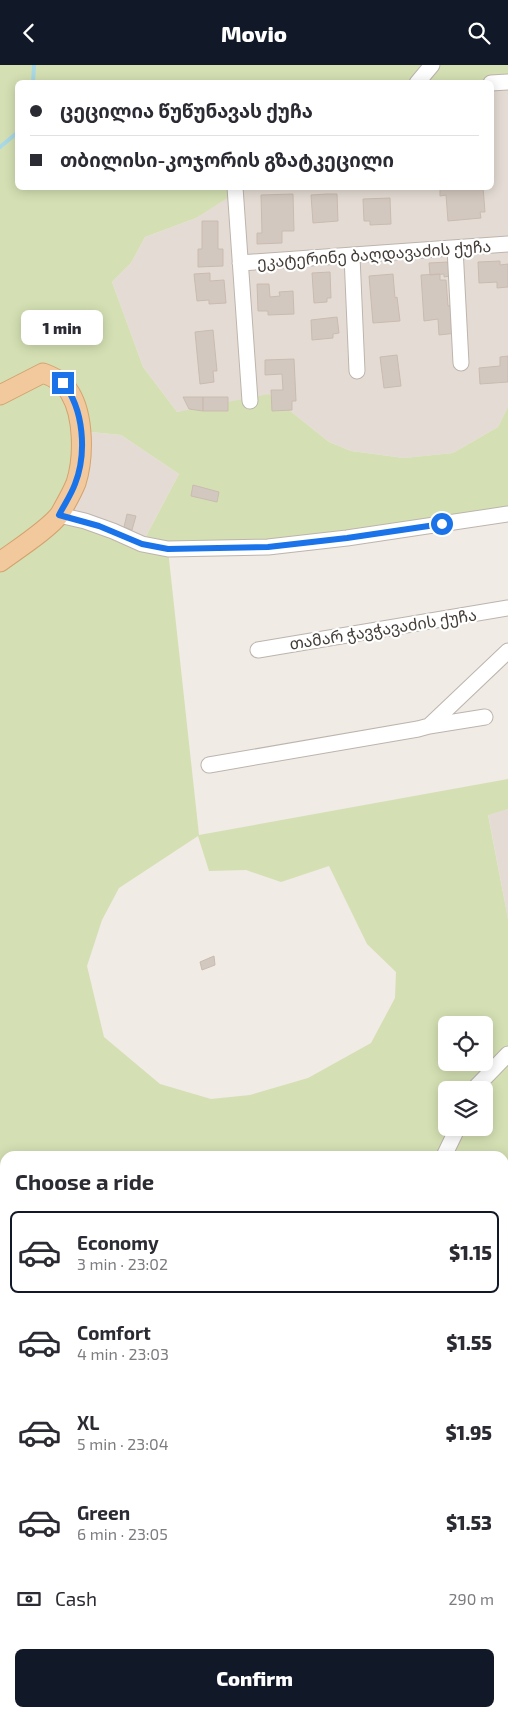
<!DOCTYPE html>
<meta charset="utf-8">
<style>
:root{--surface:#fff;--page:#f2f2f3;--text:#2b2b33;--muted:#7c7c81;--line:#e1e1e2;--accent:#111827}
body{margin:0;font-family:"Exo 2","Noto Sans Georgian",sans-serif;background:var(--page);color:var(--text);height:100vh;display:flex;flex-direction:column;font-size:19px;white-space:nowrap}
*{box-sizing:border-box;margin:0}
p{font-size:16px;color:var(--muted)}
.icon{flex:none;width:28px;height:28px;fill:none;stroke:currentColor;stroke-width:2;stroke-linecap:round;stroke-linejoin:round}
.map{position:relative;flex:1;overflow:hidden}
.details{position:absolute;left:0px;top:1086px;width:509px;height:566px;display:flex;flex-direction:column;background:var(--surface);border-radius:15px 15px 0 0;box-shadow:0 2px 12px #0003}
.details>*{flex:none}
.hud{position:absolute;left:15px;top:15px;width:479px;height:110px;border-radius:8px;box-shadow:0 2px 12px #0003;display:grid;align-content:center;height:110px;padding:0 15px;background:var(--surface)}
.fabs{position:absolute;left:438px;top:951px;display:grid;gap:10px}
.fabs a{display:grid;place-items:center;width:55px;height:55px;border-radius:8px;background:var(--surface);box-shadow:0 2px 12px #0003;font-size:25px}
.end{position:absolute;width:22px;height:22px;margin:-11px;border:6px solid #1a73e8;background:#fff;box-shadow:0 0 0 2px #fff}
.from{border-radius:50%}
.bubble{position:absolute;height:35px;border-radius:8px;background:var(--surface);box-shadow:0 2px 12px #0003;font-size:16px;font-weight:800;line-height:35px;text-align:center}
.hud b{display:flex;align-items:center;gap:18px;height:48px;font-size:19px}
.hud b+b{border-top:1px solid var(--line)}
.hud i{width:12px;height:12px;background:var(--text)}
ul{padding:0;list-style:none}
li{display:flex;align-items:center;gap:15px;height:82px;margin:0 10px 8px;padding:0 5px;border:2px solid transparent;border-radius:8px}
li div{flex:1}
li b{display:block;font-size:19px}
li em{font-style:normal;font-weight:800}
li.current{border-color:var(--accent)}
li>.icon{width:45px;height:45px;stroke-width:1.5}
h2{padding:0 15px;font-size:22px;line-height:60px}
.pay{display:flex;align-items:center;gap:12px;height:55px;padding:0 15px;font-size:19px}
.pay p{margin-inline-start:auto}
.action{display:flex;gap:10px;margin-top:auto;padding:10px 15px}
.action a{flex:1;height:58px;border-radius:8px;background:var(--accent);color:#fff;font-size:20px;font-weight:800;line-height:58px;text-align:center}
header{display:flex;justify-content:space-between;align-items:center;height:65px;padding:0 15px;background:var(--accent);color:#fff;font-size:22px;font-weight:800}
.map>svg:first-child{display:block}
.residential{fill:#e4dcd4}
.green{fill:#d4e0b3;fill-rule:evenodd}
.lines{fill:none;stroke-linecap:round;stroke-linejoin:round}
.stream{stroke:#a8d9e6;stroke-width:4}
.building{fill:#d3c8bf;stroke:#cabbb0}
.minor-casing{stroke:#bdb4ac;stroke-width:17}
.major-casing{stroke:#d4a26f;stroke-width:21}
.minor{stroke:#fff;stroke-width:15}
.major{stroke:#f2c99d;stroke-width:19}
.route{stroke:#1a73e8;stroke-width:6}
.labels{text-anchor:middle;stroke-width:4.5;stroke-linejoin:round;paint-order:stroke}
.street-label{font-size:16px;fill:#423b36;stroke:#fff}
</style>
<header><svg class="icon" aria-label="back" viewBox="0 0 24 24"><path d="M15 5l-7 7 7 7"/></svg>Movio<svg class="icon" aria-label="search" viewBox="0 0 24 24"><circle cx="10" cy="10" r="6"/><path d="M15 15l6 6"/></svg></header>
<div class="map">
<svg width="508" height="1652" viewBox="0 0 508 1652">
<rect width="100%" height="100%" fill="#f0ebe5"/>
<path class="residential" d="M508 17V342L498 362 453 388 404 393 351 386 329 377 269 329 250 336 177 347 143 302 112 217 131 198 145 172 196 153 235 123 491 122V18Z
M81 366 121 370 179 409 142 479 57 452Z
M508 744V854L488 749Z"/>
<path class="green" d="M0 0H508V17L18 18V122L235 123V128L196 153 145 172 131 198 112 217 143 302 177 347 269 329 329 377 351 386 404 393 453 388 498 362 508 342V449L347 473 168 485 199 770 508 714V744L488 750 508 854V1652H265L269 1648H504V1091H5V1437L0 1438V507L39 469 0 497ZM81 366 121 370 179 409 142 479 59 450ZM198 771 209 806 246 805 281 817 329 801 367 879 396 907 395 933 371 978 308 1013 250 1030 211 1034 160 1019 104 972 87 901 102 855 119 823ZM446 960H484V998H446ZM446 1025H484V1062H446Z"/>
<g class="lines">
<path class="stream" d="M33 18 34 0
M0 82 18 67
M504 1362 508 1358
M504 1605H508
M366 1648 374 1649 377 1648
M248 1652 267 1648"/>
</g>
<path class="building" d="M464 122H483L485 147H480L481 153 448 156 446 130 440 131V124Z
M293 129 294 166H282V178L257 179V168H262L261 130Z
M327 129H337L338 156 313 158 311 130Z
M390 133 391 159 370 160V156H364L363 134Z
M202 156H218V184H223V201L198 202V184H202Z
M500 196V200L508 199V222L497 223V217L479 218 478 197Z
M448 197 450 211 444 212V209L430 210 429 198Z
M330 207 331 233H327V237L314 238 312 208Z
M210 208V216L224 215 226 238 209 239V235L197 236 194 209Z
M393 209 395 233 397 232 400 256 373 258 369 211Z
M440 209V215H446L448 241 455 240 457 268 439 270 438 254 424 256 421 210Z
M257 219H269L270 232 280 231 279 227 293 226 294 249 268 250V246H258Z
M337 252 339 268 333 269V273L312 275 311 255Z
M213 265 217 306H213L214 317 200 319 195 267Z
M397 290 401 321 384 323 380 292Z
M508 291V317L480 319 479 303 500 301V292Z
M294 294 296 336H292V345L272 346 271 325H283L282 309 265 310V295Z
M183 332H203V346L189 344Z
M203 332H228V346H203Z
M193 420 219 427 217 437 191 431Z
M127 449 136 451 132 465 124 462Z
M214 891 215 900 202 905 200 897Z"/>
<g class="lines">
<defs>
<path id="minor" d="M417 18 432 0
M491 18 508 17
M235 122 250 336
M455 183 461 298
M352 191 357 306
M240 198 508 179
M59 450 85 456 113 466 142 479 168 484 268 482 347 473 508 449
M258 585 508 543
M429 661 485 652
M209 700 418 664 429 661 508 586
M473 1025 508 989
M444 1091 458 1062
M0 1458H5
M200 1652 207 1648"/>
<path id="major" d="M0 330 43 308C54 312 64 317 70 328 84 351 84 393 76 418 72 428 65 440 60 449 49 464 16 485 0 497"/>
</defs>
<use href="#minor" class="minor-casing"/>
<use href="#major" class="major-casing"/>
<use href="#minor" class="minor"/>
<use href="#major" class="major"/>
</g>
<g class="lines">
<path class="route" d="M63 318C84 344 87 388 75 419 71 430 64 440 59 450L99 461 142 479 168 484 268 482 347 473 442 459"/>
</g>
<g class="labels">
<g class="street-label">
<text transform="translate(374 189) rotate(-4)" y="6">ეკატერინე ბაღდავაძის ქუჩა</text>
<text transform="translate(383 564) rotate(-9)" y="6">თამარ ჭავჭავაძის ქუჩა</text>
</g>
</g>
</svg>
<div class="fabs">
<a><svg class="icon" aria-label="locate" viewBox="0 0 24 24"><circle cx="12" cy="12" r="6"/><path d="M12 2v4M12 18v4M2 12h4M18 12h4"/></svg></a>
<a><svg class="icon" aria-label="layers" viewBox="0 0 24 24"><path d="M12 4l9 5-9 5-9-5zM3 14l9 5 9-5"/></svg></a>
</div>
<i class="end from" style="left:442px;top:459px"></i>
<i class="end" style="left:63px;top:318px"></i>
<div class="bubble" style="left:21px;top:245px;width:82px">1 min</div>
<div class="hud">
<b><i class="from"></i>ცეცილია წუწუნავას ქუჩა</b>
<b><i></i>თბილისი-კოჯორის გზატკეცილი</b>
</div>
<section class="details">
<h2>Choose a ride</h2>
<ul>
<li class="current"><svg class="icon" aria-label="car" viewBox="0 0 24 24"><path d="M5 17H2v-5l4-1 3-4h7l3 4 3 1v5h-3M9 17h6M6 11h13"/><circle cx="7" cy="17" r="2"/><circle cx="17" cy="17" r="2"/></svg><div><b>Economy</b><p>3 min · 23:02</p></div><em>$1.15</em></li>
<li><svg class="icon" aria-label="car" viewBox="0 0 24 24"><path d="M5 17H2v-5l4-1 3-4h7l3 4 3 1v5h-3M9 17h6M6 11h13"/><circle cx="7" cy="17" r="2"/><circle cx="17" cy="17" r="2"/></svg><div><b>Comfort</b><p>4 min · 23:03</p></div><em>$1.55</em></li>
<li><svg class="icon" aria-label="car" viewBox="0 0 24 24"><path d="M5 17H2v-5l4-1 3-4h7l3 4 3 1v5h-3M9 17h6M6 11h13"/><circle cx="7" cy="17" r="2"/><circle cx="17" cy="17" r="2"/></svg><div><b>XL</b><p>5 min · 23:04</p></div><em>$1.95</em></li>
<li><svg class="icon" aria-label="car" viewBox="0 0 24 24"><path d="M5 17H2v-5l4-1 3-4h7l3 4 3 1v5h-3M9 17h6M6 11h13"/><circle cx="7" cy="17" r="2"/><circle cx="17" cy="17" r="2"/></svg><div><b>Green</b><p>6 min · 23:05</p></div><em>$1.53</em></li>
</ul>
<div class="pay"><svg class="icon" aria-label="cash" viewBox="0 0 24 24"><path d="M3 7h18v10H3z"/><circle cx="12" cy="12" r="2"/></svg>Cash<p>290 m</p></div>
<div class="action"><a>Confirm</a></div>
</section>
</div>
